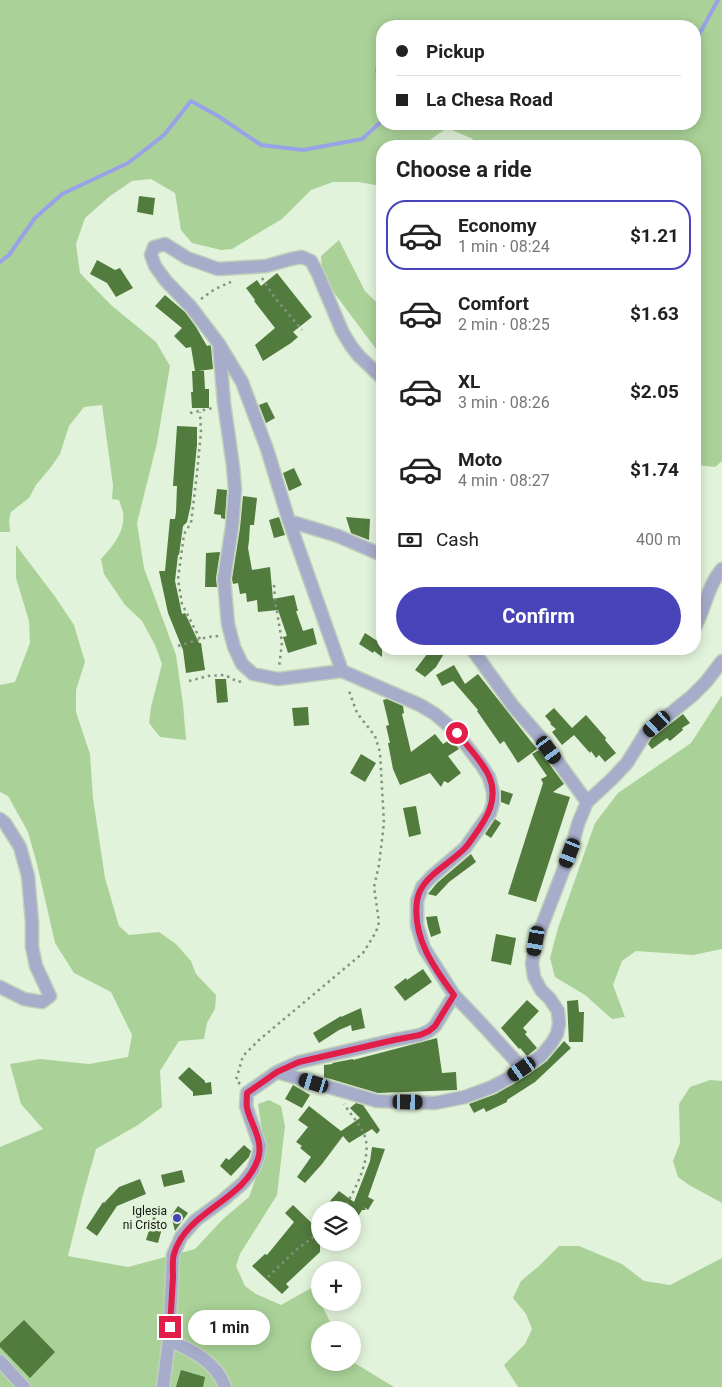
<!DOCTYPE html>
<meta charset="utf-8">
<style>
:root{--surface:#fff;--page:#f2f2f2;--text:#222;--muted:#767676;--line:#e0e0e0;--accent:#4743b9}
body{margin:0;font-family:Roboto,sans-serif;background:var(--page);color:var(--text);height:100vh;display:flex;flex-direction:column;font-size:19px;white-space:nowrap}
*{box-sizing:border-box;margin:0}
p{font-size:16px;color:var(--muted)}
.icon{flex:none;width:28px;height:28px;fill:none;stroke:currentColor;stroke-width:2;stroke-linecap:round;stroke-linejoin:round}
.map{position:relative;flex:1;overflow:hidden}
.drawer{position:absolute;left:376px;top:140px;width:325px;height:515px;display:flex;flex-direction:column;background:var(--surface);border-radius:20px;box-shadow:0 2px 12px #0003}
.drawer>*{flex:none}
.top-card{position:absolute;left:376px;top:20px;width:325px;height:110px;border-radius:20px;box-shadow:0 2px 12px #0003;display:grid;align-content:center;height:110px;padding:0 20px;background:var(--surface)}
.fabs{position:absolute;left:311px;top:1201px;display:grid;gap:10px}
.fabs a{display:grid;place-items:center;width:50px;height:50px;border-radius:50%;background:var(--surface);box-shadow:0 2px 12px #0003;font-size:25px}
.end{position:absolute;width:22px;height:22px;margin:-11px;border:6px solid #e11d48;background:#fff;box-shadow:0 0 0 2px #fff}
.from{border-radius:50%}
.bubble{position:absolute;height:35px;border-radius:18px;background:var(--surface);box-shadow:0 2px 12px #0003;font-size:16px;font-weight:700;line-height:35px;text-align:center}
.car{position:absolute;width:15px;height:30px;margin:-15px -8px;border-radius:6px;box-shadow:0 0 4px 1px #0007;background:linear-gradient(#222 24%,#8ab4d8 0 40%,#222 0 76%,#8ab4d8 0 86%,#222 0)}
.top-card b{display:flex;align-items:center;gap:18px;height:48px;font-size:19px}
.top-card b+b{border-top:1px solid var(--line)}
.top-card i{width:12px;height:12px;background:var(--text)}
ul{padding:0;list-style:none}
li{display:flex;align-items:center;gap:15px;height:70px;margin:0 10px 8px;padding:0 10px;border:2px solid transparent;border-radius:20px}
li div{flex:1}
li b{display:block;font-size:19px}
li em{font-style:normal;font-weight:700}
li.on{border-color:var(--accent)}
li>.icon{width:45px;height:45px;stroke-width:1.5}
h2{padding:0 20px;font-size:22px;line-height:60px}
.pay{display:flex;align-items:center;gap:12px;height:55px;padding:0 20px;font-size:19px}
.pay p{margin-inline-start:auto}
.primary-button{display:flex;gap:10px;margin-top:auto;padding:10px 20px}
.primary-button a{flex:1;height:58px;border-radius:30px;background:var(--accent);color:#fff;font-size:20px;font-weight:700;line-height:58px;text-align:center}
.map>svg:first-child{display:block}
.green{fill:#aad298;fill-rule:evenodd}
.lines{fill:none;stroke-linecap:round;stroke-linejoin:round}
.stream{stroke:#99a2e7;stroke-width:4}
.building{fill:#527b3e}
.minor-casing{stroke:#c1d0ba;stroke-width:15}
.path{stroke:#85917f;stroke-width:2.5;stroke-dasharray:2.5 4;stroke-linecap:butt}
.minor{stroke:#a7accb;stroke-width:12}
.route{stroke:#e11d48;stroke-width:6}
.poi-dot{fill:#4743b9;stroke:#e2f3db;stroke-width:2}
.labels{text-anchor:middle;stroke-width:5;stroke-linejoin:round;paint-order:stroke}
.poi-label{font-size:12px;fill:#12180f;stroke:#e2f3db;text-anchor:end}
</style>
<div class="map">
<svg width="722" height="1387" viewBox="0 0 722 1387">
<rect width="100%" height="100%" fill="#e2f3db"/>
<path class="green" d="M0 0H722V461L715 467 695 465V146H470L473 139 447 128 421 146H382V186L358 182H333L311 190 282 219 232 249 221 250 192 243 181 230 175 193 151 179 132 181 110 196 85 218 76 244 80 273 111 305 156 342 170 366 157 443 137 523 144 568 176 655 183 704 186 740 160 737 149 723 151 707 162 664 155 645 142 621 125 605 104 574 101 559C113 546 126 531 123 512 122 508 120 504 119 500L112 499 113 485 102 405 84 407 69 426 60 454 51 467 36 485 29 498 11 512 9 520 10 532H0ZM695 26V124H382V26Z
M339 240 365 291 382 308V357L332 290 322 272 321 256Z
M16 545 56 598 74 625 85 662 76 690V712L90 754 93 798 105 878 119 926 129 935 159 932 176 944 191 961 196 974 216 995 215 1009 207 1023 204 1039 179 1041 160 1071 162 1107 138 1125 96 1149 83 1195 68 1256 128 1267 195 1249 223 1219 249 1197 265 1153 258 1104 269 1100 281 1106 285 1126 277 1195 240 1254 236 1266 245 1286 256 1294 281 1305 313 1287 334 1330H320V1362H353L394 1387H0V1147L43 1129 21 1104 10 1064 40 1059 89 1064 128 1057 132 1035 111 992 74 973 55 943 37 864 28 832 8 796 0 792V685L15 682 30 643 29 621 16 578Z
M722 695V949L693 955 636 951 622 961 613 985 625 1017 612 1019 585 995 555 977 550 958 558 928 595 823 618 793 691 743Z
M710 1080 722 1081V1203L689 1185 678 1177 673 1161 680 1143 679 1104 690 1087Z
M559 1246H579L622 1264 644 1281 670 1285 722 1258V1387H518L504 1365 525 1344 532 1329 526 1314 513 1298 521 1281 539 1266Z"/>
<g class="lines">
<path class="stream" d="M695 42 718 0
M382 68 377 69 382 100
M0 262 9 255 35 218 62 194 128 163 164 135 191 101 218 116 261 145 303 150 362 139 382 121"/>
</g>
<path class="building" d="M139 196 155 198 153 215 137 212Z
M97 260 115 270 120 268 133 288 116 297 107 283 90 274Z
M277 273 312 317 293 332 298 337 291 343 263 361 255 345 275 328 254 301 255 300 246 288 257 280 261 286Z
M165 295 185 312 196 327 207 346 210 345 211 347 213 369 199 371H204L205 389H209V408H192L191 392H193L192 371H195L191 347 186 348 174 336 182 328 155 306Z
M267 402 275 418 266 423 259 405Z
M177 426 197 427V445L191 504 187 522 183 526 179 555H178L175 581 182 614 185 613 199 643H201L205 670 186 673 183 650 168 613 159 571H165L170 519H175L176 512 177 486H173Z
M294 468 302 485 289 491 283 473Z
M217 489 227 490 225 519 221 518V515L214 514Z
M243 496 257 498 254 525H250L249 541 248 548 252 570 270 567 273 599 294 595 298 611H296L303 631 313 628 317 644 288 653 283 637 287 636 278 610 258 612 257 600 247 602 246 593 240 594 238 583 233 584 232 579 240 528Z
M279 517 285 535 274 538 269 520Z
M346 517 370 519 369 540 351 533Z
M220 552 216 578 217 587H205L206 553Z
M365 633 382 644V657L374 651 373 653 359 644Z
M431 649H438L445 652 436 667 425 677 415 670Z
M454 665 465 684 478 674 537 749 518 763 504 741 500 744 477 711 478 710 453 681 442 686 436 675Z
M215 679H226L228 702 217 703Z
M387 699 403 706 404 713 402 714 411 752 435 734 443 744 451 739 459 749 448 756 461 773 448 783 444 781 441 787 430 773 400 785 393 769 388 743H390L386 726 389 725 383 700Z
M308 707 309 725 294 726 292 708Z
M554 708 572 728 586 715 606 738 605 740 616 753 605 762 599 755 596 758 591 751 590 753 574 735 562 745 552 732 556 729 550 724 551 723 545 716Z
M683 714 690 723 682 728 683 730 670 741 667 738 652 749 648 744 651 739Z
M539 750 564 784 553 792 570 797 536 902 508 894 543 783 541 779 547 776 532 754Z
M361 754 376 763 365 782 350 773Z
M501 790 513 794 509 805 501 802Z
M416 806 421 834 409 837 403 808Z
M495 819 501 823 491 838 485 834Z
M471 854 476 862 449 882 436 896 428 894 437 883Z
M437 916 441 933 431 937 428 927 426 917Z
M496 934 516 938 511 965 491 961Z
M423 969 432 982 405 1001 394 987 406 978 407 980Z
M527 1000 539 1011 523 1028 527 1032 525 1034 537 1048 527 1056 520 1048 519 1049 501 1028Z
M578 1000 579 1012H584L583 1042H569L567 1001Z
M361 1008 365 1028 352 1031 351 1025 339 1030 319 1043 313 1033 341 1016V1017Z
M437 1038 442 1073 456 1072 457 1090 378 1093 324 1077V1065L333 1064 332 1063 353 1059V1060Z
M564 1041 571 1048 535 1082 507 1100V1102L486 1112 484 1108 474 1113 469 1104 496 1094 528 1075 547 1061Z
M189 1067 205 1081V1083L211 1082 212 1094 193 1096V1092L178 1078Z
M293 1085 310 1095 302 1108 285 1099Z
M356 1103 363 1105 380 1130 377 1134 372 1129 349 1143 343 1136 322 1164 305 1183 297 1177 311 1157 300 1148 302 1146 296 1142 308 1127 298 1120 309 1106 341 1131 360 1118 350 1108Z
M244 1145 251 1151 249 1157 231 1176 220 1166 226 1158 229 1160Z
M372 1147 385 1149 368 1197 374 1200 368 1210 364 1207 366 1210H362L352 1226V1210H341L330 1201 339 1191 354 1202 370 1161Z
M182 1170 185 1182 164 1187 161 1175Z
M140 1179 146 1194 117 1206 97 1236 86 1228 103 1202 104 1203 119 1187Z
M293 1205 320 1231V1252L286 1284 289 1287 282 1294 252 1266 265 1254 267 1255 294 1222 285 1213Z
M178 1206 188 1213 175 1231 171 1216Z
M154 1214 161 1232 158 1243 146 1240Z
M24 1320 55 1352 30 1378 0 1347V1343Z
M181 1370 205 1377 203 1387H176Z"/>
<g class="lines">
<defs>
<path id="minor" d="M219 344 224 403 233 466 235 490 232 527 224 579 228 624 234 647 242 664 253 674 278 679 342 671 420 705 435 714 457 733 482 766 489 777 493 792V803L490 813 465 848 431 877 422 887 417 901V925L424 948 454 995 479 1021 523 1069
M289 521 338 536 382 555
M695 627C705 609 708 585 722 569
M472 649 513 706 540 737 587 802
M342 671 289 521 267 449 242 382 219 344 191 307 166 281 155 266 151 255 154 247 165 244 187 258 218 269 266 266 291 259 302 257 311 261 318 274 342 331 351 346 359 356 382 378
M0 819 5 823 20 847 28 876 32 922V947L36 966 50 996 42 1002 24 999 0 987
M277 1072 377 1101 435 1103 465 1097 492 1087 509 1078 541 1056 551 1044 557 1034 559 1024 558 1011 550 999 541 990 534 977 532 963 536 941 570 853 578 824 587 802 612 779 627 763 645 734 692 696 706 682 722 661
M169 1340C191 1350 217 1362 225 1387
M0 1361 24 1387
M163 1387 169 1340 173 1255 181 1237 196 1220 222 1201 243 1183 253 1170 258 1157 260 1146 246 1106 247 1093 277 1072 299 1062 394 1040 420 1035 429 1031 435 1026 454 995"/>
</defs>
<use href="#minor" class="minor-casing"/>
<path class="path" d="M262 278 275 298 302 330
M201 299 215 289 231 282
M190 413 213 408
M274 585 275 600 282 642 279 668
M200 639 182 604 178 579 184 534 191 523 197 473 201 432 200 412
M178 646C192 642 205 636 220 636
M189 681 208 676 225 675 238 682 242 681
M240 1084 236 1080 243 1056 259 1040 363 953 376 932 379 922 374 887 379 865 384 823 380 752 375 736 357 713 348 688
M343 1210C354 1192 372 1159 365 1137 361 1125 351 1115 344 1104
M268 1277 296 1250 320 1232"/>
<use href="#minor" class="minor"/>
</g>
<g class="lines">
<path class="route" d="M170 1327C171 1310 172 1294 173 1277 173 1270 172 1261 174 1254 186 1211 244 1201 258 1159 264 1141 251 1125 247 1108 246 1103 247 1098 247 1093L277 1072 299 1062 394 1040 420 1035 429 1031 435 1026 454 995C434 968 412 937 417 901 420 877 449 865 465 848 468 845 471 840 474 836 487 818 499 799 489 776 482 761 468 747 457 733"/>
</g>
<circle class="poi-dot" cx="177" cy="1218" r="5"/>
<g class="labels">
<g class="poi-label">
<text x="167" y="1215">Iglesia<tspan x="167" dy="14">ni Cristo</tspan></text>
</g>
</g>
</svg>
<div class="fabs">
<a><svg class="icon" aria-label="layers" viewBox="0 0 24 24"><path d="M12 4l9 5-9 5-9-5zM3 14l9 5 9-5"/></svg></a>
<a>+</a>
<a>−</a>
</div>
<i class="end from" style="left:457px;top:733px"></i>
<i class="end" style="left:170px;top:1327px"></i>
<div class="bubble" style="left:188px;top:1310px;width:82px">1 min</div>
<i class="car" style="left:657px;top:724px;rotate:228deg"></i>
<i class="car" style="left:549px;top:750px;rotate:144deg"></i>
<i class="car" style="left:570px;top:853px;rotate:201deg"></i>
<i class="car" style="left:536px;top:941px;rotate:190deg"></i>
<i class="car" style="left:522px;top:1069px;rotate:235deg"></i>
<i class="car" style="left:314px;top:1083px;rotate:287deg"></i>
<i class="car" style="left:408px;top:1102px;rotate:91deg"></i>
<div class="top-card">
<b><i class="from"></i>Pickup</b>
<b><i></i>La Chesa Road</b>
</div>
<section class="drawer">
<h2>Choose a ride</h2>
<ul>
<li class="on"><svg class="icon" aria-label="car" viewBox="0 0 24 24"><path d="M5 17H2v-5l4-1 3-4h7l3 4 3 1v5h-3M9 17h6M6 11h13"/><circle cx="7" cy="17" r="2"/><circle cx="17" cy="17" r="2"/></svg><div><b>Economy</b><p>1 min · 08:24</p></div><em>$1.21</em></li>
<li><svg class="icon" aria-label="car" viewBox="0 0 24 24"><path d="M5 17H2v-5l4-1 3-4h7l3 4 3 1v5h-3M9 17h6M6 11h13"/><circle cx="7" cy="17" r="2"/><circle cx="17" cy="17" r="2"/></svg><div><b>Comfort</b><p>2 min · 08:25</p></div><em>$1.63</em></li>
<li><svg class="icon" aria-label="car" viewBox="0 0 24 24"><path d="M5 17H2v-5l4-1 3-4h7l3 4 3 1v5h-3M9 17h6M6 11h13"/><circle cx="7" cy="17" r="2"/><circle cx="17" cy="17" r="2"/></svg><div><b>XL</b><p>3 min · 08:26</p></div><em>$2.05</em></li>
<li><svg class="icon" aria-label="car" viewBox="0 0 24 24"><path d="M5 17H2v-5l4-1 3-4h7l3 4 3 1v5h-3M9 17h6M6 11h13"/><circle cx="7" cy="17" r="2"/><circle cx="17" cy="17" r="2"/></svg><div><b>Moto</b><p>4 min · 08:27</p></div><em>$1.74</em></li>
</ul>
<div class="pay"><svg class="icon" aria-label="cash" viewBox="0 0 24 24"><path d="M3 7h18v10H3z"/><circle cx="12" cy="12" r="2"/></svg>Cash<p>400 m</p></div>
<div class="primary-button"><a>Confirm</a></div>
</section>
</div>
